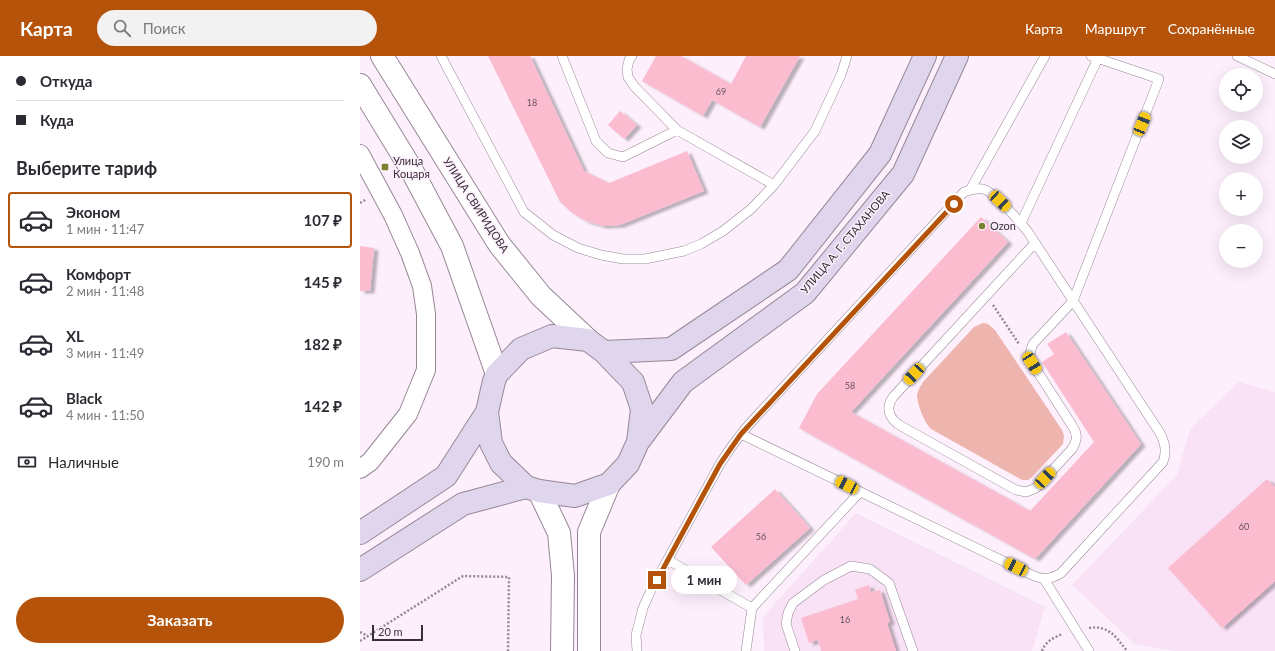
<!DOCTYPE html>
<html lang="ru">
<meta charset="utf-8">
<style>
:root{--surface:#fff;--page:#f2f2f3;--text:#2b2b33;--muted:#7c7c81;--line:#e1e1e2;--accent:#b45309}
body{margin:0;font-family:Lato,sans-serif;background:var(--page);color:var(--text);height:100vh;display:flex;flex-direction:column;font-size:15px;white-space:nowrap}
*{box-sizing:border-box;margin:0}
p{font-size:13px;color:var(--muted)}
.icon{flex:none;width:22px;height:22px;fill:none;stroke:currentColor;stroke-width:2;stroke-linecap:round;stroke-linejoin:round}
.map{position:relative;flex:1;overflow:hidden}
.details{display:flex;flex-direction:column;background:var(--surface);width:360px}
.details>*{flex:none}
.banner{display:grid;align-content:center;height:88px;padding:0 16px;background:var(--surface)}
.tools{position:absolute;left:859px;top:12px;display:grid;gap:8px}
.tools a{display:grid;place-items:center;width:44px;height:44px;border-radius:50%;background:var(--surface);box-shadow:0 4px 16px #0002;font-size:20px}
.scale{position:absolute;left:12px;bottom:10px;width:51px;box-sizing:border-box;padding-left:4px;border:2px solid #373137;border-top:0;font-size:11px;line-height:14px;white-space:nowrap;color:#373137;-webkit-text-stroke:3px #fdeffc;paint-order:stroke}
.end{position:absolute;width:18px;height:18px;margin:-9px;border:5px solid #b45309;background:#fff;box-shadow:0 0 0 2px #fff}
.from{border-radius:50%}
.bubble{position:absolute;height:28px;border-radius:14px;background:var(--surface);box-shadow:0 4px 16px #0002;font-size:13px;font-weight:700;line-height:28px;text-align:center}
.car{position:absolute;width:12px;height:24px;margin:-12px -6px;border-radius:5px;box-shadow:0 0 3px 1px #0007;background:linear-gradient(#f5c518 24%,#345 0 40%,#f5c518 0 76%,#345 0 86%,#f5c518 0)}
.banner b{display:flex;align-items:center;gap:14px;height:38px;font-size:15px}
.banner b+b{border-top:1px solid var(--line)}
.banner i{width:10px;height:10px;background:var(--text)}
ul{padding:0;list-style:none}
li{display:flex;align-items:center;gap:12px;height:56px;margin:0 8px 6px;padding:0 8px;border:2px solid transparent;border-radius:4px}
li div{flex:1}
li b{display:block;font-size:15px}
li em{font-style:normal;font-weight:700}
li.selected{border-color:var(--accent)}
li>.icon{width:36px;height:36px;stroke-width:1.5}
h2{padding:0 16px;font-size:18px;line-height:48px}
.pay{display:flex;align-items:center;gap:10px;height:44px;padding:0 16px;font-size:15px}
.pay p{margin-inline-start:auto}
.action{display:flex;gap:8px;margin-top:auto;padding:8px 16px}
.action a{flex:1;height:46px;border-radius:24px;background:var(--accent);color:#fff;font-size:16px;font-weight:700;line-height:46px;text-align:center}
header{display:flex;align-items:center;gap:24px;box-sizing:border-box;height:56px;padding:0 20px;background:var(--accent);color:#fff}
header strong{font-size:19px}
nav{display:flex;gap:22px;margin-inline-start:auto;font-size:14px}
.search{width:280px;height:36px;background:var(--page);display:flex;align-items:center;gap:10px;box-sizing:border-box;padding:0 14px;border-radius:22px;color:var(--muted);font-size:15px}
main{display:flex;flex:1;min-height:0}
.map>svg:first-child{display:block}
.built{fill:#f9e1f6}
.green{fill:#edb5ad}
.building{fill:#fbbcd0;filter:url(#shadow)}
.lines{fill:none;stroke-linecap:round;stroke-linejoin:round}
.service-casing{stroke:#978795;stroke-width:10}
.minor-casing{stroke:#978795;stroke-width:20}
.tertiary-casing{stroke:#978795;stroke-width:24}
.secondary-casing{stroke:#978795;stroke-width:24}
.path{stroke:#948a93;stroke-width:2.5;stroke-dasharray:2 2;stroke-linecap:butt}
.service{stroke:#fff;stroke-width:9}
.minor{stroke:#fff;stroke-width:18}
.tertiary{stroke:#fff;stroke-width:22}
.secondary{stroke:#dfd6ee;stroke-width:22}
.route{stroke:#b45309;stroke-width:5}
.poi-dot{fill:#79832f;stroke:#fdeffc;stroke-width:1.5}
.labels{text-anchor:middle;stroke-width:3;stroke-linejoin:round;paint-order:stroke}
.number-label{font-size:9px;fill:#68545d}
.poi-label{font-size:11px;fill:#373137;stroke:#fdeffc;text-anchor:start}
.street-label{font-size:11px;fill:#373137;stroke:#fdeffc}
</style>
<header>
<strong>Карта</strong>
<div class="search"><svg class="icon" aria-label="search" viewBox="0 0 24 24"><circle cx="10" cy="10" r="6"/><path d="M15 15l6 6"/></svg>Поиск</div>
<nav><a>Карта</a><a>Маршрут</a><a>Сохранённые</a></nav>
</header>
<main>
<section class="details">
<div class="banner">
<b><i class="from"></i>Откуда</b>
<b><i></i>Куда</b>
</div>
<h2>Выберите тариф</h2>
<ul>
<li class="selected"><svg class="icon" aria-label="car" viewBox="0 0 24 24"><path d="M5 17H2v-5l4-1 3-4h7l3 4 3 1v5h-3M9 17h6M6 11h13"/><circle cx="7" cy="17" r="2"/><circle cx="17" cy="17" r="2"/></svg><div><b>Эконом</b><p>1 мин · 11:47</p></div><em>107 ₽</em></li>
<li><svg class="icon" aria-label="car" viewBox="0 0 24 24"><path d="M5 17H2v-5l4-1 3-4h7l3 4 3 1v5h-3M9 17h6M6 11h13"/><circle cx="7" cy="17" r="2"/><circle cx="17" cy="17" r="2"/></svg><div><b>Комфорт</b><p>2 мин · 11:48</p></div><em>145 ₽</em></li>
<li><svg class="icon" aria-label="car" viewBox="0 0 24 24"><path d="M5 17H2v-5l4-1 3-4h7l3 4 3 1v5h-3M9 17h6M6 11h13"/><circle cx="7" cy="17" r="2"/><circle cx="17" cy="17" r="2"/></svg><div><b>XL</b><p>3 мин · 11:49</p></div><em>182 ₽</em></li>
<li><svg class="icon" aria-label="car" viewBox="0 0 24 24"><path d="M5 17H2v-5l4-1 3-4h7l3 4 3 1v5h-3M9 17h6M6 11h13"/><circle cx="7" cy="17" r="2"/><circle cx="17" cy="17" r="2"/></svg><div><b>Black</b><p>4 мин · 11:50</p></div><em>142 ₽</em></li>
</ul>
<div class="pay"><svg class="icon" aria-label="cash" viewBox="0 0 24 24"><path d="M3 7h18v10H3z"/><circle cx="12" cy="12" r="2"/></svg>Наличные<p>190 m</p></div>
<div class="action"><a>Заказать</a></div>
</section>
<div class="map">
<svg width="915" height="595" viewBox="0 0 915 595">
<defs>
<filter id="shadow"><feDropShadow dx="4.5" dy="2.5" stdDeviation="1" flood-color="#0004"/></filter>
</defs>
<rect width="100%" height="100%" fill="#fdeffc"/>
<path class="built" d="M879 326 915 336V595H814L775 588 712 529 817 419 830 373Z
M496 457 685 551 672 595H404L403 561Z"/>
<path class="green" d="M623 267 628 268 635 274 702 374 704 380 703 388 672 421 668 424H662L571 373C564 366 558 350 557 340 557 335 561 330 563 326L614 271Z"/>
<path class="building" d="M128 0H170L224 115 249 127 327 95 344 135 260 169 243 170 226 165 212 157 200 146Z
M296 0H321L371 28 386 0H440L400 71 352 44 343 60 282 25Z
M260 55 277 69 264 83 248 69Z
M621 161 648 186 491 356 670 455 734 386 682 306 694 298 687 288 706 276 781 388 675 503 439 372 457 338Z
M0 190 14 192 10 235H0Z
M907 423 915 431V525L862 572 808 512Z
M415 433 450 472 386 529 351 491Z
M509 529 511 536 520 534 530 566 527 567 536 595H461L458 584 449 587 441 562 498 543 495 534Z"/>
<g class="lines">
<defs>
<path id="service" d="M81 0 164 156 193 179 218 192 241 199 263 203H285L324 195 341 188 363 175 391 153 414 129 455 75 481 19 487 0
M202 0 236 85 248 97 263 101 317 74
M272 0 269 4 267 13 268 21 274 30 317 74 414 129
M877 0 915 18
M610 134 685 0
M661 167 739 0
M675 187 533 341C525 352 529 363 541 370L656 434 666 436 676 432 712 393C717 385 718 379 713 371L672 307C669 300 670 295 673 288L713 245 799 23 731 0
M308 504 392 552 386 595
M684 523 729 595
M392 552 500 436
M277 595 276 579 283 552 291 534 360 408C370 392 381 377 394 363L604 136C610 134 616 132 623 133 635 136 659 165 668 176L800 377C805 387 807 395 803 406L701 517C690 524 682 524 670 518L381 378
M435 595 426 568 428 557 433 547 464 524 491 510 510 513 529 527 553 595"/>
<path id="minor" d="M0 98 33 159 50 197 62 230 66 258V314L48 358 10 406 0 413"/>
<path id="tertiary" d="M22 0 139 188 181 240 228 284
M0 29 50 111 92 190 137 318
M179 435 199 477 203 520 202 595
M229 595V476L249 428"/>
<path id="secondary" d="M192 280 228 284 244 296 273 326 282 353 278 386 268 408 249 428 215 440 179 435 166 431 141 407 131 387 127 356 134 325 137 318 161 293Z
M244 296 311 293 428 214 520 98 565 0
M278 386 323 326 445 237 543 118 597 0
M0 477 86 420 127 356
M0 514 103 448 166 431"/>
</defs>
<use href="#service" class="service-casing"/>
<use href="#minor" class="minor-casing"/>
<use href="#tertiary" class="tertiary-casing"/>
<use href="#secondary" class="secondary-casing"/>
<path class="path" d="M0 147 7 143
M633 249 659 288
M729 572C749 569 756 581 767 595
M0 576 8 580
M0 585 103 520 149 521 148 595
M682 595C685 586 694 581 703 578"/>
<use href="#service" class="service"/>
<use href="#minor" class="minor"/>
<use href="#tertiary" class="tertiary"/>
<use href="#secondary" class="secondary"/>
</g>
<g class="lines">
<path class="route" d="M297 524 360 408 381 378 594 148"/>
</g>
<g class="poi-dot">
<rect x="21" y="107" width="8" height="8" rx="2"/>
<circle cx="622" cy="170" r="4"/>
</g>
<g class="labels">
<g class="number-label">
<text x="361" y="39">69</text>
<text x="172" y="50">18</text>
<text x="490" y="333">58</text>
<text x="884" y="474">60</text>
<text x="401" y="484">56</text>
<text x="485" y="567">16</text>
</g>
<g class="poi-label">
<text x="33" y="109">Улица<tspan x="33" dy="13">Коцаря</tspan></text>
<text x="630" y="174">Ozon</text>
</g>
<g class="street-label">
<text transform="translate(116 149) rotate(57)" y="4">УЛИЦА СВИРИДОВА</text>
<text transform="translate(485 186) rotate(-50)" y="4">УЛИЦА А. Г. СТАХАНОВА</text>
</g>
</g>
</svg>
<div class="tools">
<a><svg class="icon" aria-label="locate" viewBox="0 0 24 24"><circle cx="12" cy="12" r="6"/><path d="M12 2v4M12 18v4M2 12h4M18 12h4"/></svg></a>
<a><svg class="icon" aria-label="layers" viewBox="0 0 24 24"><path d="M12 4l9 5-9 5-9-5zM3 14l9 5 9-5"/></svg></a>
<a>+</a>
<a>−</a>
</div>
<div class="scale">20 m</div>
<i class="end from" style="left:594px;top:148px"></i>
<i class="end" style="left:297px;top:524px"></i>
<div class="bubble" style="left:311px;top:510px;width:66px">1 мин</div>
<i class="car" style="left:782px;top:68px;rotate:22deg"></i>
<i class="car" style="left:640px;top:145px;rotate:133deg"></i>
<i class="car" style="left:672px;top:307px;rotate:147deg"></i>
<i class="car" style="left:554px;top:318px;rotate:223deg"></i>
<i class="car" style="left:685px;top:422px;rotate:43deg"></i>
<i class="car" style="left:487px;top:429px;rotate:296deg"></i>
<i class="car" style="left:656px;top:511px;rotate:296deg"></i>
</div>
</main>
